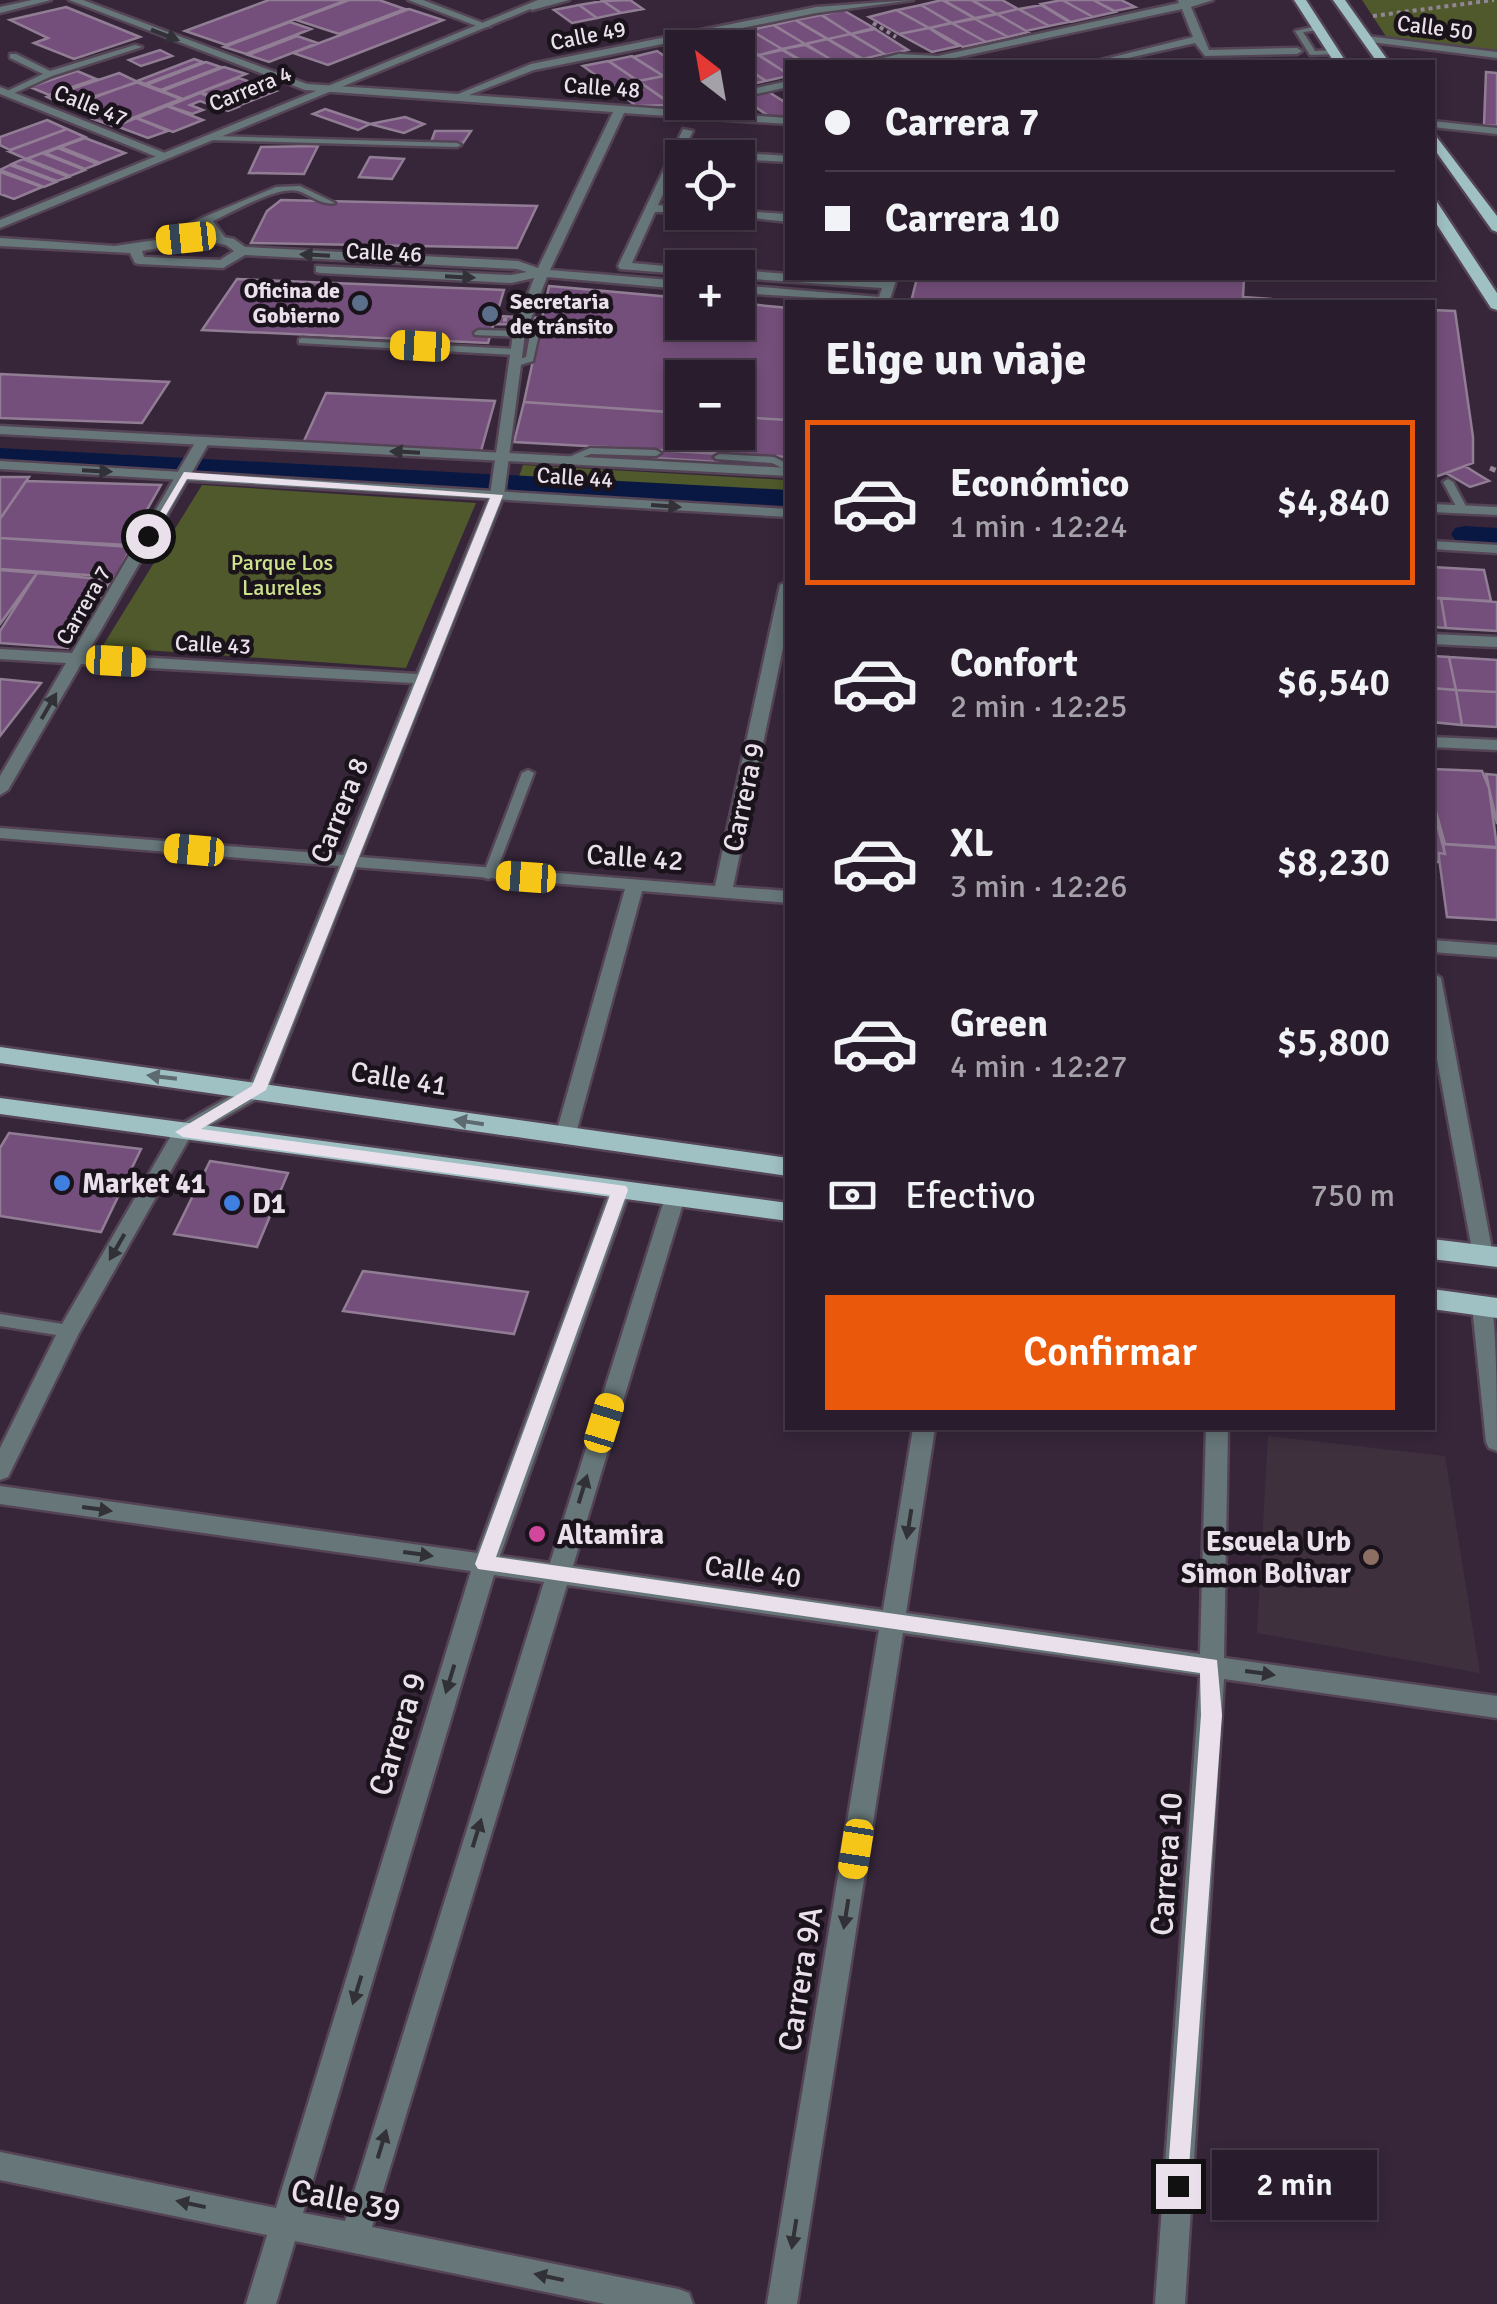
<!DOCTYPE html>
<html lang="es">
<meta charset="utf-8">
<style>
:root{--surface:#291c2c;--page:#312534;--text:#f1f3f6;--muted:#a5a1a9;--line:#453a48;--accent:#ea580c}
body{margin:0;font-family:Signika,sans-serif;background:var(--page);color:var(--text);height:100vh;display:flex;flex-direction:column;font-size:38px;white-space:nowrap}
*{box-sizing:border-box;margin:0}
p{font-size:32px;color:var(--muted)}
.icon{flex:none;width:55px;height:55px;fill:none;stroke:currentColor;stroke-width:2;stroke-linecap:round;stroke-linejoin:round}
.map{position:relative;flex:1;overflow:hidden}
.panel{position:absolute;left:785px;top:300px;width:650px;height:1130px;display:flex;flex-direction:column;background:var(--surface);border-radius:0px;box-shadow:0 5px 15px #0003,0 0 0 2px var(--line)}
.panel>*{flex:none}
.guide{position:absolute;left:785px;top:60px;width:650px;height:220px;border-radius:0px;box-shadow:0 5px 15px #0003,0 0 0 2px var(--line);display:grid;align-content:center;height:220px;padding:0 40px;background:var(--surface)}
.needle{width:65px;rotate:329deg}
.controls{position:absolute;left:665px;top:30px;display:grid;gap:20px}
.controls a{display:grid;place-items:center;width:90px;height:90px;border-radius:0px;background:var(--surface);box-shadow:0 5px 15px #0003,0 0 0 2px var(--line);font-size:50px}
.end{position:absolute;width:45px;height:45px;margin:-22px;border:12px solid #eae0ec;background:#111;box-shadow:0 0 0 5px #111}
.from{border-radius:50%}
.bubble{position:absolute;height:70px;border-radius:0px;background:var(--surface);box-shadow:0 5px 15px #0003,0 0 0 2px var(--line);font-size:32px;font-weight:600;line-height:70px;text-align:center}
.car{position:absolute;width:30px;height:60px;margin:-30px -15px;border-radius:12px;box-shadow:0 0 8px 2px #0007;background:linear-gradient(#f5c518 24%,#345 0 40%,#f5c518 0 76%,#345 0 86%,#f5c518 0)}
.guide b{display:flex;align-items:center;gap:35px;height:95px;font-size:38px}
.guide b+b{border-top:2px solid var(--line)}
.guide i{width:25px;height:25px;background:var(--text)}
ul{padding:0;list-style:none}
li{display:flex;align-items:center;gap:30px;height:165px;margin:0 20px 15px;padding:0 20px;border:5px solid transparent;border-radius:0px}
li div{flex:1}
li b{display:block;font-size:38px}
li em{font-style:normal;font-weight:600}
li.active{border-color:var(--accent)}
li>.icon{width:90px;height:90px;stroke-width:1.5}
h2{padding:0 40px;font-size:45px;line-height:120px}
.pay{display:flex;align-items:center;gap:25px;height:110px;padding:0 40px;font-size:38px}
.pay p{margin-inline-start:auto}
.primary-button{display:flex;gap:20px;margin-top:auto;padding:20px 40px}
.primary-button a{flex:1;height:115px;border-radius:0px;background:var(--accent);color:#fff;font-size:40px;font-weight:600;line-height:115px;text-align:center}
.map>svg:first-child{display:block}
.education{fill:#3e303d}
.green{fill:#4f592b}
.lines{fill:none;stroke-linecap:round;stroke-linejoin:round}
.canal{fill:#081842;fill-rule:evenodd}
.building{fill:#744f7b;stroke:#917e95;stroke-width:2.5}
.service-casing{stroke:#544456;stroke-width:5}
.minor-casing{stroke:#544456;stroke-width:5}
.tertiary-casing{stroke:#544456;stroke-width:5}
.primary-casing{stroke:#544456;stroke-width:5}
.path-far1{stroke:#938595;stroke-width:4;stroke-dasharray:4 4;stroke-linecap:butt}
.path{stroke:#938595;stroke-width:5;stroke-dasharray:6 6;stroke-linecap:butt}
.service{fill:#677779;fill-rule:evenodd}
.minor{fill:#677779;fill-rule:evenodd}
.tertiary{fill:#677779;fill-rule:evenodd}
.primary{fill:#a0c1c4;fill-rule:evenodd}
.path-bridge{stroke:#938595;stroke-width:4;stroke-dasharray:4 4;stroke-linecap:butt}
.oneway{fill:#313137}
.oneway2{fill:#5d6a70}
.route{fill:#eae0ec}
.service-dot{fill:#5c6f8a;stroke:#1a131b;stroke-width:4}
.shop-dot{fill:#3f7fe0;stroke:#1a131b;stroke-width:4}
.hotel-dot{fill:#d1479c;stroke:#1a131b;stroke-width:4}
.education-dot{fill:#8d6e63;stroke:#1a131b;stroke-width:4}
.labels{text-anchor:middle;stroke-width:9;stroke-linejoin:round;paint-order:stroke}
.far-street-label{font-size:22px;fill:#eae0ec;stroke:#1a131b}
.far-poi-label{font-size:22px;font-weight:bold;fill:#eae0ec;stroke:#1a131b;text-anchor:end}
.far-park-label{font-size:22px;fill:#cee28d;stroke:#1a131b}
.street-label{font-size:28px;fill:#eae0ec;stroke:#1a131b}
.poi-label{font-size:28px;font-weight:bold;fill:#eae0ec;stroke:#1a131b;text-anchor:start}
.near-street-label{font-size:32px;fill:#eae0ec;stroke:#1a131b}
</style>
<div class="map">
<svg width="1497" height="2304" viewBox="0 0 1497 2304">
<rect width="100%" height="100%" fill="#37263a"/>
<path class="education" d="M1268 1436 1445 1456 1480 1673 1257 1633Z"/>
<path class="green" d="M1362 0H1497V50L1387 38Z
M523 465 787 480V503L515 488Z
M202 485 476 503 406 668 102 647Z"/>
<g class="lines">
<path class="canal" d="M0 448 788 490V506L0 464Z
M1465 526 1497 528V544L1455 540 1451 534 1455 528Z"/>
</g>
<path class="building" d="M269 0H347L226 45 185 31Z
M349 0H379L405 9 339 34 296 20Z
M630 0 643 9 621 13 603 1Z
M942 0 974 18 952 23 921 5Z
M943 0H971L996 14 975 18Z
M972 0H1002L1018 9 997 14Z
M1062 0H1093L1115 12 1093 17Z
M1062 0 1093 17 1071 22 1041 4Z
M1093 0H1121L1135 7 1115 11Z
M603 1 621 13 597 18 579 5Z
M579 5 597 18 572 23 554 10Z
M921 5 951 23 929 28 897 10Z
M1041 5 1069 22 1049 26 1019 9Z
M66 7 140 37 74 59 34 43 48 38 10 20Z
M409 9 443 20 328 65 293 53Z
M1018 9 1049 26 1026 31 997 14Z
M843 10 874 28 851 34 822 15Z
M896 10 929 28 899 34 869 17Z
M997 14 1028 32 1008 37 975 19Z
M821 15 851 34 828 39 796 20Z
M974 19H975L1008 37 986 42 952 23Z
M795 20 827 39 805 44 774 25Z
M290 22 311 29 246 54 224 47Z
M952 23 986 42 963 47 930 28Z
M773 25 805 44 782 49 750 30Z
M929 28 944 38 959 46 932 52 899 34Z
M875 29 908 50 886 55 851 34Z
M750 30 782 49 759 55 727 35Z
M850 34 884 54 863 59 828 39Z
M727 35 758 55 738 60V48H714L703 41Z
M297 36 318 43 269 62 248 55Z
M827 39 856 56 861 58 835 62 806 44Z
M805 45 825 56 835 62H804L782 49Z
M160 50 172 56 141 66 129 60Z
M782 50 803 62H788V74L759 55Z
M657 51 682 68V72L663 76 633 57Z
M758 55 788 74V76L766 81 738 62Z
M632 56 664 76 638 81 609 61Z
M194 59 203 62 145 84 137 81Z
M608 61 638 81 612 87 583 66Z
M206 62 221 67 161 90 146 85Z
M738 62 766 81 742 86 738 83Z
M224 67 246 74 183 99 162 91Z
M77 71 96 79 49 95 30 87Z
M1486 72 1497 73V126L1484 125Z
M119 73 138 82 66 106 47 97Z
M664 76 682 89V101L672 104 638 81Z
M239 78 276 91 238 106 201 92Z
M638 81 672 105 636 106 612 87Z
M136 82 181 99 130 119 110 111 97 116 71 106Z
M767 91 788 104V118L770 117 741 97Z
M200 93 238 107 228 111 200 101 190 105 203 110 192 114 168 106Z
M167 106 203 120 173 132 137 118Z
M325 109 370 124 358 130 313 114Z
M110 112 129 120 112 126 93 119Z
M405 117 424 124 404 133 370 124Z
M136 118 168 131 148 138 116 126Z
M47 120 67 129 10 150 0 145V137Z
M67 129 85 137 26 159 8 151Z
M435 131H471L463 143 431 142Z
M85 138 125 153 100 163 60 147Z
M318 146 304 174 249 173 261 147Z
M58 148 98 164 85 169 45 153Z
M42 153 85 170 70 176 27 159Z
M370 157 404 159 392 179 359 177Z
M23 159 69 177 57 181 12 164Z
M10 165 56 182 44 187 0 170Z
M0 172 42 187 14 199 0 194Z
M281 200 537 206 517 248 251 243 267 211Z
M917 278H1244L1243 297 1314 302H911Z
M237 279 504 290 488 343 202 330Z
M549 286 682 298V322H738V303L788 308V420L738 417V378H682V413L524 402Z
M1432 310 1455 311 1473 437V463L1438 476H1432Z
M496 316 542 318 540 325 494 324Z
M0 374 169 382 142 423 0 418Z
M326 393 495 401 481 451 303 443Z
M524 402 682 413V432H738V417L788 420V457L514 442Z
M656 450 720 454 718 462 654 458Z
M1465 466 1476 473 1489 481 1470 487 1446 473Z
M0 477H29L0 519Z
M26 481 161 485 127 545 0 538V519Z
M0 538 131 547 116 577 0 569Z
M1432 567 1484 570 1491 601 1432 598Z
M0 570 37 573 0 624Z
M37 573 111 580 68 648 0 643V631Z
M1432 598H1441L1446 628 1432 627Z
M1441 598 1497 602V631L1446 628Z
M1432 656 1449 657 1456 690 1432 688Z
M1449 657 1497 660V692L1456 690Z
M0 679 41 683 0 736Z
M1432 688 1456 690 1462 725 1432 722Z
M1456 690 1497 692V727L1462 725Z
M1432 769 1482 771 1489 788 1497 847 1445 844 1432 797Z
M1486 774 1497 775V824L1489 788Z
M1432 805 1445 854 1439 853V862H1432Z
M1443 844 1497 848V920L1447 917 1439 858V853L1445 854Z
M9 1133 141 1149 101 1232 0 1216V1148Z
M210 1161 288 1173 257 1247 174 1234Z
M363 1271 528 1292 514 1334 343 1311Z"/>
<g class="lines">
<defs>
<path id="service" d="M1318 26 1321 30 1303 32 1315 51 1334 50H1337V54L1310 55 1295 31Z
M135 45 142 47 52 76 10 95 3 93 43 74 10 58V54H16L50 71Z
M214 136 457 143 461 145 457 147 211 140 210 138Z
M300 186 335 203C322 206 311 195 298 191 277 186 233 212 213 221L227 240 226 242H220L206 224 165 242 158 240 204 217 276 187Z
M518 326H524L539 334 533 361 514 367 509 364 511 362 526 357 530 335 518 330Z
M478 330 519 331 523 334 519 337 475 335 474 333Z
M302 338 516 349 521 352 516 355 299 343V339Z
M590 448 656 450 661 453 656 456 591 454 567 463 562 460Z
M719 454 774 457 788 464V471L772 463 716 459 714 457Z
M1448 479 1453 482 1468 510 1467 512 1458 510 1443 482Z
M528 770 534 773 495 875 489 879 485 878 483 875 522 773Z
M0 1314 69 1325 74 1327 76 1331 74 1335 69 1337 0 1326Z"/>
<path id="minor" d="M69 0H83L307 84 458 94 531 64 816 7 913 0 816 13 534 70 469 95 788 118V124L624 113 550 270 682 281V289L547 277 525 334 504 495 360 857 715 886 780 585 788 581V624L733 887 788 891V903L642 891 575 1137 565 1144 555 1137 625 889 356 867 268 1089 265 1094 190 1137 79 1333 8 1477 0 1480V1448L58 1331 176 1127 250 1085 339 866 0 838V828L343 855 413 683 81 664 8 790 0 795V776L66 663 0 659V649L72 653 196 441 203 437 210 441 87 654 417 674 490 495 513 334 534 278 511 283 320 273 316 272V266L511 275 527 272 517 269 245 255 223 268 139 264 135 263 130 253 0 246V238L115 246 203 233 234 239 245 247 518 261 538 268 613 112 305 90ZM203 240 226 245 234 251 220 260 144 257 142 251Z
M408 0H423L491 26 482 28Z
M550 0H569L532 10 527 7Z
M1178 0H1213L1191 7 1209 50 1297 48 1302 51 1297 54 1205 56 1195 43 1110 62H1093L1193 37 1182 9 936 62H867L899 54 938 56 1179 3Z
M1367 36 1497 52V58L1363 41V37Z
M788 81V87L738 98V92Z
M0 87 170 155 172 157 162 159 0 94Z
M1432 121 1497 128V134L1432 127Z
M683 129 693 131 684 149 788 156V162L681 156 658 205 682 208V212H687H655L632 263 686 268H682V274L620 269 618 266Z
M738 211 788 214V222L702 212Z
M738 270 788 274V278L884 281 885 278H897L889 302 738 293V285L879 297 882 288 738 278Z
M1432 634 1497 637V647L1432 644Z
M1432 737 1497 740V750L1432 747Z
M1432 940 1497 945V957L1432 952Z
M1432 972 1441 978 1493 1255 1490 1260H1476L1473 1255 1432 1032Z
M620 1183 630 1190 500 1556 550 1563 665 1197 675 1190 685 1197 573 1566 883 1610 913 1428H935L906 1613 1200 1654 1206 1428H1228L1224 1658 1497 1696V1718L1224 1679 1185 2304H1155L1200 1675 903 1633 797 2304H767L879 1630 567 1585 372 2227 678 2289 689 2293 693 2304H605L295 2241 276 2304H246L267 2235 0 2180V2152L276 2208 471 1571 0 1504V1486L477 1553 610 1190ZM494 1575 544 1582 345 2221 303 2213Z
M1483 1298 1491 1300C1497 1331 1497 1414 1497 1451L1489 1448 1486 1442 1472 1306 1475 1300Z"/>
<path id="tertiary" d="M32 0H51L0 13V7Z
M538 0H552L0 228V220Z
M0 426 788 468V476L0 434Z
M0 461 788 509V517L0 469Z
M1432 504 1497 507V515L1432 512Z
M1432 541 1497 545V553L1432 549Z"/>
<path id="primary" d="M1294 0H1306L1346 62H1334Z
M1333 0H1345L1389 62H1377Z
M1432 131 1497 216V232L1492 230 1432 146Z
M1432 201 1437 202 1497 293V310L1491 308 1432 217Z
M0 1047 788 1158V1176L0 1063Z
M0 1098 788 1203V1221L0 1114Z
M1432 1239 1497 1247V1267L1432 1259Z
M1432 1289 1497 1298V1318L1432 1309Z"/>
</defs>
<use href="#service" class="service-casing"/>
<use href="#minor" class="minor-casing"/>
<use href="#tertiary" class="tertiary-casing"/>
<use href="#primary" class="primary-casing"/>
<path class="path-far1" d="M1373 16 1494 0
M873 23 896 37"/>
<path class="path" d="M1490 468 1497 471"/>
<use href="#service" class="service"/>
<use href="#minor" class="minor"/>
<use href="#tertiary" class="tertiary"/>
<use href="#primary" class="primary"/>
<path class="path-bridge" d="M495 319 541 322"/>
</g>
<defs><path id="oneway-solid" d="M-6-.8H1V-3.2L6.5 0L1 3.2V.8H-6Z" transform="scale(2.5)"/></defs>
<g class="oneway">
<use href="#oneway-solid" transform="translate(165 35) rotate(21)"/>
<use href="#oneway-solid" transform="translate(315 255) rotate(-177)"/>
<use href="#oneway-solid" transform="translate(460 277) rotate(3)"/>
<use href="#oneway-solid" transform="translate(405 452) rotate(-177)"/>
<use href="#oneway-solid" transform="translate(97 471) rotate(3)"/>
<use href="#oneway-solid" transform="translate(666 506) rotate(4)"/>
<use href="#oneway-solid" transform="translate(49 706) rotate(-60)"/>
<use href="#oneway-solid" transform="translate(117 1247) rotate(120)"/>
<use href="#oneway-solid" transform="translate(583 1489) rotate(-73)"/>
<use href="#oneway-solid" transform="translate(97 1509) rotate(8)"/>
<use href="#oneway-solid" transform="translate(909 1524) rotate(99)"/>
<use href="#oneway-solid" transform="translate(418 1554) rotate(8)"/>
<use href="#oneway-solid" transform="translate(1260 1673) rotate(8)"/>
<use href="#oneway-solid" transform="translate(450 1679) rotate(107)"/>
<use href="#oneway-solid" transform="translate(477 1833) rotate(-73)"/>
<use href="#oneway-solid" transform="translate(846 1914) rotate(99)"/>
<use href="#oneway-solid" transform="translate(357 1990) rotate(107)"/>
<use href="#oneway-solid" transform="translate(382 2144) rotate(-73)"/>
<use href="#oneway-solid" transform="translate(191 2204) rotate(-168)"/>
<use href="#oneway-solid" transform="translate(794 2234) rotate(99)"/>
<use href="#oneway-solid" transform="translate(549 2277) rotate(-168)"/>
</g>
<g class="oneway2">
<use href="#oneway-solid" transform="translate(162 1077) rotate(-173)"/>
<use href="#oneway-solid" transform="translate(469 1122) rotate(-171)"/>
</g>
<path class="route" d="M184 472 503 495 266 1090 201 1129 626 1186 628 1190 496 1557 1217 1660 1222 1715 1187 2195 1178 2198 1167 2186 1201 1715 1200 1673 478 1569 475 1564 610 1195 183 1137 175 1132 252 1086 490 498 187 479 152 539H144Z"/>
<g class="service-dot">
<circle cx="360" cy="303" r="10"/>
<circle cx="490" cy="314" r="10"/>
</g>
<g class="shop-dot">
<circle cx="62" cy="1183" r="10"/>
<circle cx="232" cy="1203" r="10"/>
</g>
<circle class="hotel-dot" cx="537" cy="1534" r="10"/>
<circle class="education-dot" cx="1371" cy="1557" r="10"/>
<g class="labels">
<g class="far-street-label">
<text transform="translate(1435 27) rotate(7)" y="8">Calle 50</text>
<text transform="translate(588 35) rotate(-11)" y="8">Calle 49</text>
<text transform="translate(602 87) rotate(4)" y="8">Calle 48</text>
<text transform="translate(250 88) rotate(-22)" y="8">Carrera 4</text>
<text transform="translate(91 105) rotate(22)" y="8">Calle 47</text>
<text transform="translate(384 252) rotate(3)" y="8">Calle 46</text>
<text transform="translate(575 477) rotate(4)" y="8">Calle 44</text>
<text transform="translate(83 605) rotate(-60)" y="8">Carrera 7</text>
<text transform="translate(213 644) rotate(3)" y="8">Calle 43</text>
</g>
<g class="far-poi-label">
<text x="340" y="298">Oficina de<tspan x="340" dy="25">Gobierno</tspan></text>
<text x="510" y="309" text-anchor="start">Secretaria<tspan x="510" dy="25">de tránsito</tspan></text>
</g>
<g class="far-park-label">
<text x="282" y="570">Parque Los<tspan x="282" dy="25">Laureles</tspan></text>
</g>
<g class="street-label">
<text transform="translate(743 797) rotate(-78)" y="10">Carrera 9</text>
<text transform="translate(339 810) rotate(-68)" y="10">Carrera 8</text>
<text transform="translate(635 857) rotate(4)" y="10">Calle 42</text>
<text transform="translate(399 1078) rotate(9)" y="10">Calle 41</text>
<text transform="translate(753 1571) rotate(8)" y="10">Calle 40</text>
</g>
<g class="poi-label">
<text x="82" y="1193">Market 41</text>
<text x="252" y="1213">D1</text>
<text x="557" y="1544">Altamira</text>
<text x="1351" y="1551" text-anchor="end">Escuela Urb<tspan x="1351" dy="32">Simon Bolivar</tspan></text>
</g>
<g class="near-street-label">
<text transform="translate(397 1734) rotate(-73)" y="11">Carrera 9</text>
<text transform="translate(1166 1864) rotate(-86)" y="11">Carrera 10</text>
<text transform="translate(800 1979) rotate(-81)" y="11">Carrera 9A</text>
<text transform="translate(346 2200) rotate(11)" y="11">Calle 39</text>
</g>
</g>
</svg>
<div class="controls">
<a><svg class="needle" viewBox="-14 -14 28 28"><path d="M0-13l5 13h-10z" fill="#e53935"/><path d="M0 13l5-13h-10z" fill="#a5a1a9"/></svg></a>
<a><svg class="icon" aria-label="locate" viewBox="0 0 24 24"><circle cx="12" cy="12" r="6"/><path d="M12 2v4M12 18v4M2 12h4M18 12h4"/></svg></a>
<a>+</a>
<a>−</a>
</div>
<i class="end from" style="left:148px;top:536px"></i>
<i class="end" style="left:1178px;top:2186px"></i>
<div class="bubble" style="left:1212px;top:2150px;width:165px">2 min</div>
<i class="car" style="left:186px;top:238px;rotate:264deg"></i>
<i class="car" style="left:420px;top:346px;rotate:273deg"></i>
<i class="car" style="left:116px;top:661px;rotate:93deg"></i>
<i class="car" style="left:194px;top:850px;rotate:275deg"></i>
<i class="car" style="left:526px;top:877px;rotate:274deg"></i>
<i class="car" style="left:604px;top:1423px;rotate:17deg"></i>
<i class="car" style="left:856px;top:1849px;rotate:189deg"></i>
<div class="guide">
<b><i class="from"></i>Carrera 7</b>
<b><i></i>Carrera 10</b>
</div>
<section class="panel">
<h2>Elige un viaje</h2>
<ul>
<li class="active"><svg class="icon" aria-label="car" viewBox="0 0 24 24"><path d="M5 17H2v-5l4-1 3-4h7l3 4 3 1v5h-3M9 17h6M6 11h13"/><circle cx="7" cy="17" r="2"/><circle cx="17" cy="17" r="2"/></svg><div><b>Económico</b><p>1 min · 12:24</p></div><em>$4,840</em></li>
<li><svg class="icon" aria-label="car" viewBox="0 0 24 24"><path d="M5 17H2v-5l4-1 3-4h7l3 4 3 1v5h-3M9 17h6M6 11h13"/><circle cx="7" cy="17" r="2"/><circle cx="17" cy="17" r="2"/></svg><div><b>Confort</b><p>2 min · 12:25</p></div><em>$6,540</em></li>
<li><svg class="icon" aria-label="car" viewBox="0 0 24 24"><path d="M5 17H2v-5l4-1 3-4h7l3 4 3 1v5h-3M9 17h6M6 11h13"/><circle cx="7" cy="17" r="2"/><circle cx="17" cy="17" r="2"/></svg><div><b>XL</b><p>3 min · 12:26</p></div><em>$8,230</em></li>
<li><svg class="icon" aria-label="car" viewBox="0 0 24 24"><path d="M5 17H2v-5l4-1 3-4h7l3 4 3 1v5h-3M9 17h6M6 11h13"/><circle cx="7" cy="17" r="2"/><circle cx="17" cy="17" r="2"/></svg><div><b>Green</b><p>4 min · 12:27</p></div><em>$5,800</em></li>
</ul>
<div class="pay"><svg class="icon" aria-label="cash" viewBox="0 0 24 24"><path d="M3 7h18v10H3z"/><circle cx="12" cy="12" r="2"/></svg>Efectivo<p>750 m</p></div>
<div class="primary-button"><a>Confirmar</a></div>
</section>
</div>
